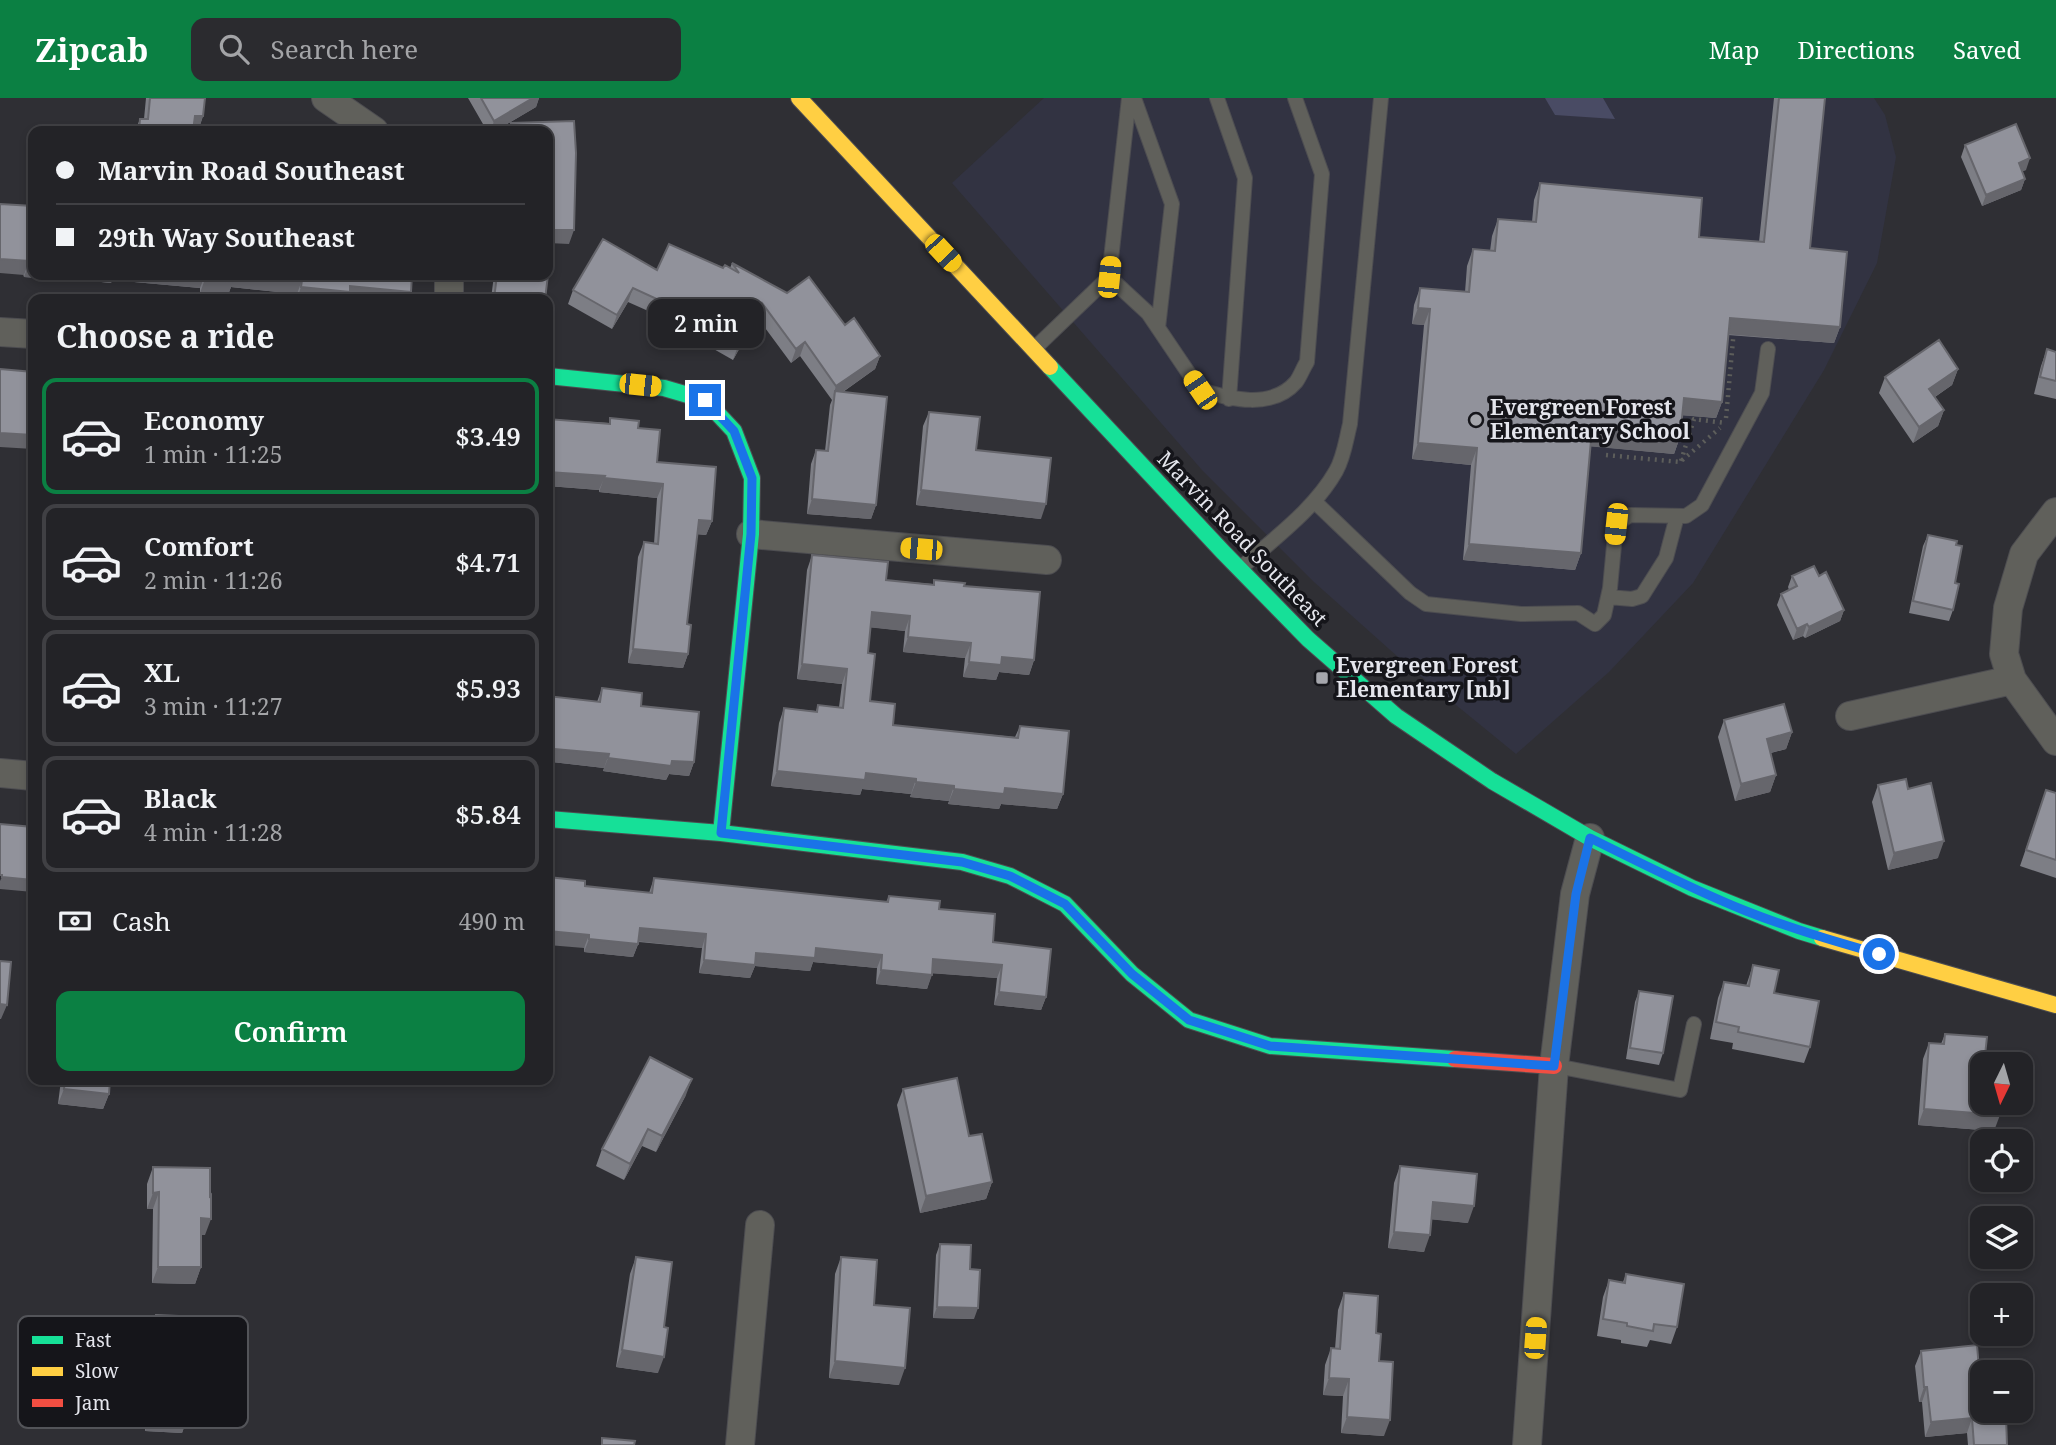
<!DOCTYPE html>
<meta charset="utf-8">
<style>
:root{--surface:#232327;--page:#2b2b2f;--text:#f1f3f6;--muted:#a3a4a7;--line:#404044;--accent:#0b8043}
body{margin:0;font-family:"Noto Serif",serif;background:var(--page);color:var(--text);height:100vh;display:flex;flex-direction:column;font-size:26px;white-space:nowrap}
*{box-sizing:border-box;margin:0}
p{font-size:23px;color:var(--muted)}
.icon{flex:none;width:38px;height:38px;fill:none;stroke:currentColor;stroke-width:2;stroke-linecap:round;stroke-linejoin:round}
.map{position:relative;flex:1;overflow:hidden}
.details{position:absolute;left:28px;top:196px;width:525px;height:791px;display:flex;flex-direction:column;background:var(--surface);border-radius:14px;box-shadow:0 4px 10px #0003,0 0 0 2px var(--line)}
.details>*{flex:none}
.hud{position:absolute;left:28px;top:28px;width:525px;height:154px;border-radius:14px;box-shadow:0 4px 10px #0003,0 0 0 2px var(--line);display:grid;align-content:center;height:154px;padding:0 28px;background:var(--surface)}
.needle{width:46px;rotate:185deg}
.fabs{position:absolute;left:1970px;top:954px;display:grid;gap:14px}
.fabs a{display:grid;place-items:center;width:63px;height:63px;border-radius:14px;background:var(--surface);box-shadow:0 4px 10px #0003,0 0 0 2px var(--line);font-size:35px}
.end{position:absolute;width:32px;height:32px;margin:-16px;border:9px solid #1a73e8;background:#fff;box-shadow:0 0 0 4px #fff}
.from{border-radius:50%}
.bubble{position:absolute;height:49px;border-radius:14px;background:var(--surface);box-shadow:0 4px 10px #0003,0 0 0 2px var(--line);font-size:23px;font-weight:600;line-height:49px;text-align:center}
.car{position:absolute;width:21px;height:42px;margin:-21px -10px;border-radius:9px;box-shadow:0 0 5px 2px #0007;background:linear-gradient(#f5c518 24%,#345 0 40%,#f5c518 0 76%,#345 0 86%,#f5c518 0)}
.hud b{display:flex;align-items:center;gap:24px;height:66px;font-size:26px}
.hud b+b{border-top:2px solid var(--line)}
.hud i{width:18px;height:18px;background:var(--text)}
ul{padding:0;list-style:none}
li{display:flex;align-items:center;gap:21px;height:116px;margin:0 14px 10px;padding:0 14px;border:4px solid var(--line);border-radius:14px}
li div{flex:1}
li b{display:block;font-size:26px}
li em{font-style:normal;font-weight:600}
li.active{border-color:var(--accent)}
li>.icon{width:63px;height:63px;stroke-width:1.5}
h2{padding:0 28px;font-size:32px;line-height:84px}
.pay{display:flex;align-items:center;gap:18px;height:77px;padding:0 28px;font-size:26px}
.pay p{margin-inline-start:auto}
.primary-button{display:flex;gap:14px;margin-top:auto;padding:14px 28px}
.primary-button a{flex:1;height:80px;border-radius:14px;background:var(--accent);color:#fff;font-size:28px;font-weight:600;line-height:80px;text-align:center}
header{display:flex;align-items:center;gap:42px;box-sizing:border-box;height:98px;padding:0 35px;background:var(--accent);color:#fff}
header strong{font-size:33px}
nav{display:flex;gap:38px;margin-inline-start:auto;font-size:24px}
.search{width:490px;height:63px;background:var(--page);display:flex;align-items:center;gap:18px;box-sizing:border-box;padding:0 24px;border-radius:14px;color:var(--muted);font-size:26px}
.map>svg:first-child{display:block}
.built{fill:#323342}
.green{fill:#494b64}
.lines{fill:none;stroke-linecap:round;stroke-linejoin:round}
.lane-casing{stroke:#4d4d51;stroke-width:16}
.street-casing{stroke:#4d4d51;stroke-width:30}
.fast-casing{stroke:#4d4d51;stroke-width:18}
.slow-casing{stroke:#4d4d51;stroke-width:18}
.jam-casing{stroke:#4d4d51;stroke-width:18}
.path{stroke:#5d5e5b;stroke-width:4.5;stroke-dasharray:2 5;stroke-linecap:butt}
.lane{stroke:#60605b;stroke-width:14}
.street{stroke:#60605b;stroke-width:28}
.fast{stroke:#16e098;stroke-width:16}
.slow{stroke:#ffcf43;stroke-width:16}
.jam{stroke:#f24e42;stroke-width:16}
.wall{fill:#7d7e85}
.shaded-wall{fill:#66666c}
.building{fill:#91929b;stroke:#66666c;stroke-width:2}
.route{stroke:#1a73e8;stroke-width:9}
.poi-dot{fill:#a5a6ac;stroke:#15151a;stroke-width:2.5}
.labels{text-anchor:middle;stroke-width:7;stroke-linejoin:round;paint-order:stroke}
.poi-label{font-size:21px;font-weight:bold;fill:#e5e6ed;stroke:#15151a;text-anchor:start}
.street-label{font-size:21px;fill:#e5e6ed;stroke:#15151a}
.key{fill:#15151a;stroke:#535459;stroke-width:2}
.key-label{font-size:19px;fill:#e5e6ed}
</style>
<header>
<strong>Zipcab</strong>
<div class="search"><svg class="icon" aria-label="search" viewBox="0 0 24 24"><circle cx="10" cy="10" r="6"/><path d="M15 15l6 6"/></svg>Search here</div>
<nav><a>Map</a><a>Directions</a><a>Saved</a></nav>
</header>
<div class="map">
<svg width="2056" height="1347" viewBox="0 0 2056 1347">
<rect width="100%" height="100%" fill="#2f2f34"/>
<path class="built" d="M1044 0H1874L1885 17 1896 59 1877 165 1824 272 1693 485 1609 574 1516 656 1407 567 1314 484 1202 372 952 85Z"/>
<path class="green" d="M1545 0H1603L1615 21 1555 17Z"/>
<g class="lines">
<defs>
<path id="lane" d="M1134 0 1172 106 1158 230
M1217 0 1245 80 1229 301
M1109 179 1148 215 1200 292C1230 301 1272 312 1296 284 1300 279 1303 270 1307 264L1322 76 1295 0
M1034 251 1109 179 1129 0
M1314 403 1410 495 1426 506 1521 516 1578 515 1595 526 1604 517 1610 490 1616 426 1630 417 1686 418 1702 407 1762 295 1768 251
M1241 470C1273 441 1314 412 1336 373 1344 359 1346 342 1350 326L1381 0
M1608 499 1632 501 1642 498 1666 460 1677 418
M1556 968 1680 992 1694 926"/>
<path id="street" d="M326 0 374 33
M449 201V177
M0 234 33 236
M2056 414 2024 456 2008 510 2004 556 2012 582 2056 643
M751 436 1047 462
M1850 618 2012 582
M0 675 33 678
M740 1347 760 1127
M1527 1347 1554 968 1575 796 1590 740"/>
<path id="fast" d="M1050 269 1223 454 1308 541 1396 618 1492 683 1590 740 1692 790 1799 833 1822 840
M548 278 664 290 705 302 734 333 752 380 751 436 721 735
M548 721 721 735 962 764 1010 778 1065 806 1132 876 1189 922 1270 948 1455 961"/>
<path id="slow" d="M799 0 1050 269
M1822 840 2056 907"/>
<path id="jam" d="M1455 961 1554 968"/>
</defs>
<use href="#lane" class="lane-casing"/>
<use href="#street" class="street-casing"/>
<use href="#fast" class="fast-casing"/>
<use href="#slow" class="slow-casing"/>
<use href="#jam" class="jam-casing"/>
<path class="path" d="M1726 320 1734 231
M1606 357 1680 364 1720 330
M1681 363 1694 321 1725 325"/>
<use href="#lane" class="lane"/>
<use href="#street" class="street"/>
<use href="#fast" class="fast"/>
<use href="#slow" class="slow"/>
<use href="#jam" class="jam"/>
</g>
<path class="wall" d="M146 0H205L203 18 198 33H135L140 21H144Z
M468 0H539L536 9 495 33H487Z
M1774 0H1825L1810 150 1840 229 1834 245 1728 237 1722 304 1716 320 1682 317 1680 339 1674 356 1590 348 1581 455 1575 472 1463 462 1471 367 1412 361 1424 227 1412 226 1414 207 1420 190 1465 194 1467 168 1473 151 1490 153 1492 138 1498 121 1532 124 1534 102 1540 85 1699 139 1759 144Z
M1965 47 2026 72 2022 73 2025 81 2021 92 1982 108 1961 59Z
M0 106 412 177 408 201H296L297 196 231 189 228 197 200 195V190L112 182 111 185 52 179 51 181 24 179Z
M732 165 845 227 880 258 875 271 843 294 876 407 871 421 807 416 811 366 816 352 825 353 830 307 832 302 800 258 791 265 757 219 733 262 689 237 691 232 628 204 612 231 568 206 573 192 657 172 723 170H730Z
M494 177H548L545 201H491Z
M2047 251 2056 254V301L2034 296 2041 268Z
M1958 271 1952 287 1935 299 1944 312 1938 328 1913 345 1879 295 1885 279Z
M929 314 976 352 1041 421 916 407 923 328Z
M610 320 638 330 657 364 712 423 706 437 697 436 687 526 688 556 683 570 628 565 638 459 644 444 654 446 657 400 599 394V392L548 388V321L609 325Z
M1928 437 1956 447 1953 512 1949 523 1909 515 1923 448Z
M812 457 886 482 933 486 934 482 964 488 1034 562 1029 577 999 574 996 582 963 579 965 560 903 554 905 533 870 529 868 555 870 603 893 627 1015 639 1020 628 1063 696 1057 711 1001 706 999 711 948 706 949 703 910 699 911 696 862 691 860 697 771 688 779 625 784 610 816 613 818 607 839 609 842 586 797 581 807 472Z
M1792 478H1819L1844 512 1840 523 1805 540 1803 538 1793 542 1777 507 1781 496 1789 492 1788 489Z
M33 559V618L28 617Z
M602 590 641 608 694 664 689 678 669 676 666 682 603 673 604 670 552 664 549 671H548V598L597 604Z
M1724 622 1792 634 1786 651 1771 655 1776 677 1770 694 1735 703 1718 639Z
M1878 687 1908 691 1938 760 1888 772 1872 704Z
M2046 692 2056 695V780L2020 768Z
M654 780 886 804 889 798 939 811 993 844 1046 899 1041 912 994 907 997 880 932 875 927 891 876 886 877 870 813 864 810 873 755 868 750 880 699 875 702 850 639 844 633 859 584 854 585 788 649 795Z
M1753 867 1774 895 1810 949 1804 965 1732 951 1733 945 1710 941 1718 900 1724 884 1746 888Z
M1639 893 1663 955 1659 967 1626 961 1635 904Z
M1945 936 1983 1004 1994 1033 1918 1027 1923 961 1929 945 1941 946Z
M61 982H110L109 996 103 1011 58 1006Z
M903 991 969 1038 992 1084 986 1101 920 1115 897 1007Z
M686 997 656 1054 642 1048 624 1082 596 1068 602 1051Z
M1400 1068 1468 1125 1431 1121 1424 1154 1388 1150 1394 1085Z
M153 1069 205 1137H201V1169L195 1186 152 1185 153 1111H147V1086Z
M940 1146 970 1171 974 1221 933 1220 936 1157Z
M636 1159 658 1275 616 1269 630 1176Z
M841 1159 899 1287 829 1280 835 1176Z
M1626 1176 1677 1229 1671 1246 1650 1242 1647 1249 1621 1245V1242L1597 1238 1603 1199 1609 1182 1623 1184Z
M1344 1195 1376 1235 1379 1263 1384 1338 1341 1335 1343 1298 1323 1297 1325 1267 1331 1250 1335 1251 1338 1212Z
M156 1217 199 1274 211 1298 205 1314H188V1318L182 1335 145 1333 150 1233Z
M1921 1253 1983 1319 2007 1347H1968L1967 1335 1925 1339 1922 1304H1919L1915 1268Z"/>
<path class="shaded-wall" d="M533 0H539L536 9 495 33H491L494 23Z
M195 18H203L198 33 190 32Z
M2030 60 2026 72 2015 76 2019 65Z
M2025 81 2021 92 1982 108 1986 97Z
M553 132H574L569 146 548 145Z
M0 161 29 163 24 177 0 175Z
M29 165H33V177H205L200 190 112 182 111 185 52 179 51 181 24 179Z
M233 177H250L302 182 297 196 231 189 228 197 200 195 205 181Z
M350 188 411 194 408 201H297L301 189Z
M633 190 628 204 612 231 617 217Z
M762 205 757 219 733 262 738 248Z
M1418 210 1430 211 1424 227 1412 226Z
M1730 220 1840 229 1834 245 1724 236Z
M805 244 800 258 791 265 796 251Z
M880 258 875 271 834 300 835 293 832 302 836 288Z
M1958 271 1952 287 1923 307 1929 291Z
M1684 300 1722 304 1716 320 1678 317Z
M1944 312 1938 328 1913 345 1919 329Z
M1592 331 1680 339 1674 356 1586 348Z
M0 335 33 337V351L0 349Z
M1418 345 1477 350 1471 367 1412 361Z
M548 374 605 378 599 392 548 388Z
M604 380 663 386 657 400 599 394Z
M921 392 1046 406 1041 421 916 407Z
M812 401 876 407 871 421 807 416Z
M699 422 712 423 706 437 693 436Z
M1469 446 1581 455 1575 472 1463 462Z
M1844 512 1840 523 1805 540 1809 529Z
M872 514 910 518 905 533 866 529Z
M1807 526 1803 538 1793 542 1797 531Z
M908 539 971 545 965 560 903 554Z
M633 551 688 556 683 570 628 565Z
M1002 559 1034 562 1029 577 999 574 996 582 963 579 969 564Z
M802 566 847 571 842 586 797 581Z
M33 602V618L28 617Z
M1792 634 1786 651 1761 657 1767 641Z
M555 651 609 656 604 670 552 664 549 671H548V657Z
M608 660 672 663 694 664 689 678 669 676 666 682 603 673Z
M777 673 866 675 916 681 911 696 862 691 860 697 771 688Z
M1776 677 1770 694 1735 703 1741 686Z
M916 684 954 688 949 703 910 699Z
M1005 690 1063 696 1057 711 1001 706 999 711 948 706 954 691Z
M1944 743 1938 760 1888 772 1894 755Z
M2 779 33 782V794L0 791V783Z
M640 830 706 836 702 850 635 843Z
M548 833 589 837 584 850 548 847Z
M589 841 638 846 633 859 584 854Z
M816 850 882 857 877 870 813 864 810 873 755 868 750 880 699 875 704 862 756 855Z
M933 861 1002 867 997 880 928 875Z
M881 872 932 877 927 891 876 886Z
M999 894 1046 899 1041 912 994 907Z
M0 906 7 907 1 921H0Z
M692 981 686 997 656 1054 662 1038Z
M64 991 109 996 103 1011 58 1006Z
M1924 1011 2000 1017 1994 1033 1918 1027Z
M648 1031 642 1048 624 1082 630 1066Z
M992 1084 986 1101 920 1115 926 1098Z
M159 1094 153 1111H147L153 1095Z
M1433 1104 1474 1108 1468 1125 1427 1121Z
M201 1120 211 1121 205 1137H195Z
M1394 1134 1430 1137 1424 1154 1388 1150Z
M158 1169H201L195 1186 152 1185Z
M937 1209 978 1210 974 1221 933 1220Z
M622 1252 664 1259 658 1275 616 1269Z
M835 1263 905 1270 899 1287 829 1280Z
M1329 1280 1349 1281 1343 1298 1323 1297Z
M1924 1289H1927L1922 1304H1919Z
M189 1297 211 1298 205 1314 183 1313Z
M151 1316 188 1318 182 1335 145 1333Z
M1347 1319 1390 1322 1384 1338 1341 1335Z
M1972 1320 1967 1335 1925 1339 1931 1324Z"/>
<path class="building" d="M150 0H205L203 18H195L193 33H139L140 21H148Z
M481 0H533L494 23Z
M1779 0H1825L1810 150 1847 154 1840 229 1730 220 1722 304 1684 300 1680 339 1592 331 1581 455 1469 446 1477 350 1418 345 1430 211 1418 210 1420 190 1469 194 1473 151 1495 153 1498 121 1536 124 1540 85 1702 100 1699 139 1764 144Z
M574 23 576 55 574 132H553L548 176V33H511V25Z
M2016 26 2030 60 2019 65 2025 81 1986 97 1965 47Z
M0 106 33 108V165H29V163L0 161Z
M603 141 657 172 669 146 723 170 725 167 739 175 732 165 787 195 809 179 845 227 854 220 880 258 836 288 805 244 796 251 762 205 738 248 694 224 696 219 633 190 617 217 573 192Z
M205 177H234L233 184 205 181Z
M250 177H412L411 194 350 188V194L301 189 302 182Z
M497 177H548L545 201H494Z
M1939 242 1958 271 1929 291 1944 312 1919 329 1885 279Z
M2047 251 2056 254V283L2040 279Z
M0 271 33 274V337L0 335Z
M835 293 887 299 876 407 812 401 816 352 828 353Z
M929 314 980 319 976 352 1051 360 1046 406 921 392Z
M610 320 639 323 638 330 660 332 657 364 716 369 712 423 699 422 687 526 691 527 688 556 633 551 644 444 658 446 663 386 604 380 605 378 548 374V321L610 326Z
M1928 437 1957 443 1956 447 1962 448 1955 485 1959 486 1953 512 1913 503Z
M812 457 888 464 886 482 934 487V482L965 485 964 488 1040 494 1034 562 1002 559 1001 567 969 564 971 545 908 539 910 518 872 514 868 555 875 556 870 603 895 606 893 627 1018 640 1020 628 1069 633 1063 696 1005 690 1004 696 954 691V688L916 684V681L866 675 865 682 777 673 784 610 817 614 818 607 843 610 847 571 802 566Z
M1814 468 1819 478 1826 474 1844 512 1809 529 1807 526 1797 531 1781 496 1797 488 1792 478Z
M602 590 642 595 641 608 699 614 694 664 672 663 671 668 608 660 609 656 555 651 554 657H548V598L600 604Z
M1784 606 1792 634 1767 641 1776 677 1741 686 1724 622Z
M1906 681 1908 691 1931 685 1944 743 1894 755 1878 687Z
M2046 692 2056 695V762L2026 752Z
M0 726 33 729V782L2 779V777H0Z
M548 779 585 783V788L652 795 654 780 888 804 889 798 940 803 939 811 995 816 993 844 1051 851 1046 899 999 894 1002 867 933 861 932 877 881 872 882 857 816 850 815 860 756 855 755 867 704 862 706 836 640 830 638 846 589 841V837L548 833Z
M0 863 11 864 7 907 0 906Z
M1753 867 1779 872 1774 895 1819 903 1810 949 1738 934 1739 929 1716 924 1724 884 1749 888Z
M1639 893 1673 898 1663 955 1630 950Z
M1945 936 1987 939 1984 966H1983V1004H2001L2000 1017 1924 1011 1929 945 1944 946Z
M650 959 692 981 662 1038 648 1031 630 1066 602 1051Z
M957 980 969 1038 982 1036 992 1084 926 1098 903 991Z
M65 982H110L109 996 64 991Z
M1400 1068 1477 1076 1474 1108 1433 1104 1430 1137 1394 1134Z
M153 1069 210 1070V1098L211 1097V1121L201 1120V1169H158L159 1094 153 1095Z
M940 1146 971 1147 970 1171 980 1172 978 1210 937 1209Z
M636 1159 672 1164 664 1229 668 1230 664 1259 622 1252Z
M841 1159 877 1162 874 1207 910 1210 905 1270 835 1263Z
M1626 1176 1684 1186 1677 1229 1654 1226 1653 1233 1627 1228V1225L1603 1221 1609 1182 1625 1185Z
M1344 1195 1378 1198 1376 1235 1381 1236 1379 1263 1393 1264 1390 1322 1347 1319 1349 1281 1329 1280 1331 1250 1340 1251Z
M156 1217 201 1219 199 1274H212L211 1298 189 1297 188 1318 151 1316Z
M1977 1247 1983 1319 2006 1318 2007 1347H1974L1972 1320 1931 1324 1927 1289H1924L1921 1253Z
M602 1340 635 1343 634 1347H602Z"/>
<g class="lines">
<path class="route" d="M705 302 734 333 752 380 751 436 721 735 962 764 1010 778 1065 806 1132 876 1189 922 1270 948 1554 968 1576 796 1590 740C1641 765 1693 792 1746 813 1789 830 1834 843 1879 856"/>
</g>
<g class="poi-dot">
<circle cx="1476" cy="322" r="7"/>
<rect x="1315" y="573" width="14" height="14" rx="3.5"/>
</g>
<g class="labels">
<g class="poi-label">
<text x="1490" y="317">Evergreen Forest<tspan x="1490" dy="24">Elementary School</tspan></text>
<text x="1336" y="575">Evergreen Forest<tspan x="1336" dy="24">Elementary [nb]</tspan></text>
</g>
<g class="street-label">
<text transform="translate(1242 441) rotate(46)" y="7">Marvin Road Southeast</text>
</g>
</g>
<rect x="18" y="1218" width="230" height="112" rx="10" class="key"/>
<rect x="32" y="1238" width="31" height="8" fill="#16e098"/>
<rect x="32" y="1269" width="31" height="9" fill="#ffcf43"/>
<rect x="32" y="1301" width="31" height="8" fill="#f24e42"/>
<g class="key-label">
<text x="75" y="1249">Fast</text>
<text x="75" y="1280">Slow</text>
<text x="75" y="1312">Jam</text>
</g>
</svg>
<div class="fabs">
<a><svg class="needle" viewBox="-14 -14 28 28"><path d="M0-13l5 13h-10z" fill="#e53935"/><path d="M0 13l5-13h-10z" fill="#a3a4a7"/></svg></a>
<a><svg class="icon" aria-label="locate" viewBox="0 0 24 24"><circle cx="12" cy="12" r="6"/><path d="M12 2v4M12 18v4M2 12h4M18 12h4"/></svg></a>
<a><svg class="icon" aria-label="layers" viewBox="0 0 24 24"><path d="M12 4l9 5-9 5-9-5zM3 14l9 5 9-5"/></svg></a>
<a>+</a>
<a>−</a>
</div>
<i class="end from" style="left:1879px;top:856px"></i>
<i class="end" style="left:705px;top:302px"></i>
<div class="bubble" style="left:648px;top:201px;width:116px">2 min</div>
<i class="car" style="left:943px;top:155px;rotate:137deg"></i>
<i class="car" style="left:1109px;top:179px;rotate:6deg"></i>
<i class="car" style="left:640px;top:287px;rotate:96deg"></i>
<i class="car" style="left:1200px;top:292px;rotate:326deg"></i>
<i class="car" style="left:1616px;top:426px;rotate:186deg"></i>
<i class="car" style="left:921px;top:451px;rotate:275deg"></i>
<i class="car" style="left:1535px;top:1240px;rotate:4deg"></i>
<div class="hud">
<b><i class="from"></i>Marvin Road Southeast</b>
<b><i></i>29th Way Southeast</b>
</div>
<section class="details">
<h2>Choose a ride</h2>
<ul>
<li class="active"><svg class="icon" aria-label="car" viewBox="0 0 24 24"><path d="M5 17H2v-5l4-1 3-4h7l3 4 3 1v5h-3M9 17h6M6 11h13"/><circle cx="7" cy="17" r="2"/><circle cx="17" cy="17" r="2"/></svg><div><b>Economy</b><p>1 min · 11:25</p></div><em>$3.49</em></li>
<li><svg class="icon" aria-label="car" viewBox="0 0 24 24"><path d="M5 17H2v-5l4-1 3-4h7l3 4 3 1v5h-3M9 17h6M6 11h13"/><circle cx="7" cy="17" r="2"/><circle cx="17" cy="17" r="2"/></svg><div><b>Comfort</b><p>2 min · 11:26</p></div><em>$4.71</em></li>
<li><svg class="icon" aria-label="car" viewBox="0 0 24 24"><path d="M5 17H2v-5l4-1 3-4h7l3 4 3 1v5h-3M9 17h6M6 11h13"/><circle cx="7" cy="17" r="2"/><circle cx="17" cy="17" r="2"/></svg><div><b>XL</b><p>3 min · 11:27</p></div><em>$5.93</em></li>
<li><svg class="icon" aria-label="car" viewBox="0 0 24 24"><path d="M5 17H2v-5l4-1 3-4h7l3 4 3 1v5h-3M9 17h6M6 11h13"/><circle cx="7" cy="17" r="2"/><circle cx="17" cy="17" r="2"/></svg><div><b>Black</b><p>4 min · 11:28</p></div><em>$5.84</em></li>
</ul>
<div class="pay"><svg class="icon" aria-label="cash" viewBox="0 0 24 24"><path d="M3 7h18v10H3z"/><circle cx="12" cy="12" r="2"/></svg>Cash<p>490 m</p></div>
<div class="primary-button"><a>Confirm</a></div>
</section>
</div>
